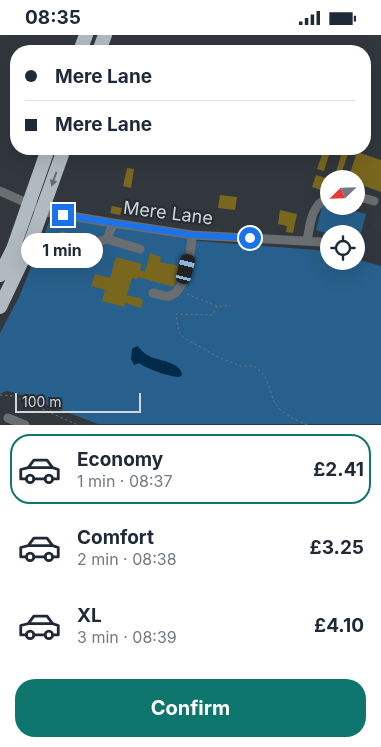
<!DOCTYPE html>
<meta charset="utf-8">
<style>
:root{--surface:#fff;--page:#f6f6f7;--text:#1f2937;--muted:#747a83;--line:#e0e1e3;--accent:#0f766e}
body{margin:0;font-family:Inter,sans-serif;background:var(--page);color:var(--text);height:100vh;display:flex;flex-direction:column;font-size:19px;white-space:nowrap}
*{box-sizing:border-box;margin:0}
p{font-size:16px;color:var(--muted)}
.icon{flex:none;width:28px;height:28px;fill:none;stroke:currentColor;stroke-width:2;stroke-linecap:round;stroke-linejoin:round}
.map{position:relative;height:390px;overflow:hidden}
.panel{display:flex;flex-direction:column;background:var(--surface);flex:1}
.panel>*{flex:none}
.top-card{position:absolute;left:10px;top:10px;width:361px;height:110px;border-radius:20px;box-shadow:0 5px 20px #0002;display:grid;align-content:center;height:110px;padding:0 15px;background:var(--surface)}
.needle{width:32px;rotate:247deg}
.buttons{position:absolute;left:320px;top:135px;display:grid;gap:10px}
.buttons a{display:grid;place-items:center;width:45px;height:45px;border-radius:50%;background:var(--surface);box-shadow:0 5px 20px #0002;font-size:25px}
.scale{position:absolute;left:15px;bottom:12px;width:126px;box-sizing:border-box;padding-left:5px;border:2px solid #d1d5d9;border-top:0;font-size:14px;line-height:18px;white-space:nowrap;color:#d1d5d9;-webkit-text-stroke:4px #272d33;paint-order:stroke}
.end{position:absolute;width:22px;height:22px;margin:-11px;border:6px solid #1a73e8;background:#fff;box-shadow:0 0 0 2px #fff}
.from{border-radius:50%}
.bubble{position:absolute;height:35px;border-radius:18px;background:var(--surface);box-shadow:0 5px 20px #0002;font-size:16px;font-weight:700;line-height:35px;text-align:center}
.car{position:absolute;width:15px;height:30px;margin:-15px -8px;border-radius:6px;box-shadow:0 0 4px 1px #0007;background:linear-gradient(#222 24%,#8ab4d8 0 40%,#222 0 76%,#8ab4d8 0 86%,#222 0)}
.top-card b{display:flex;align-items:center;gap:18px;height:48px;font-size:19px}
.top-card b+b{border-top:1px solid var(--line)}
.top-card i{width:12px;height:12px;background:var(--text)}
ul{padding:9px 0 0;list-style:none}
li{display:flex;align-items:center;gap:15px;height:70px;margin:0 10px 8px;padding:0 5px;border:2px solid transparent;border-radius:20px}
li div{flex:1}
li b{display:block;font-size:19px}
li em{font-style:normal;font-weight:700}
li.active{border-color:var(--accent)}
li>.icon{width:45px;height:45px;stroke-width:1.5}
.action{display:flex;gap:10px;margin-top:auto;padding:10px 15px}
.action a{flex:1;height:58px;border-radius:20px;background:var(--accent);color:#fff;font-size:20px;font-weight:700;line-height:58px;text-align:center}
.status{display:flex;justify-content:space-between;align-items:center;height:35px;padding:0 25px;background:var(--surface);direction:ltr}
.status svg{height:14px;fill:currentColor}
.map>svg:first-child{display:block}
.green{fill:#27608c}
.water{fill:#002a47}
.building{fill:#79671e}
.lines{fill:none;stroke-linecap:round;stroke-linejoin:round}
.path{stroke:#6d7277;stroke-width:1;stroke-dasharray:2.5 2.5;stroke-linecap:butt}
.minor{stroke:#6b6e71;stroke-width:9}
.highway{stroke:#b2bac1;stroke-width:14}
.oneway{fill:#666c73}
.route{stroke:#1a73e8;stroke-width:6}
.labels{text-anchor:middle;stroke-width:4.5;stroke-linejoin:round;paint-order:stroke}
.street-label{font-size:18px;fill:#d1d5d9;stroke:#272d33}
</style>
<div class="status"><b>08:35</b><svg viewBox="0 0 49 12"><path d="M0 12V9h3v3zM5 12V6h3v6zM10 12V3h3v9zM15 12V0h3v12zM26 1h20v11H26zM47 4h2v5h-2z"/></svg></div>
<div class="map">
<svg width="381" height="390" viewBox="0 0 381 390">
<rect width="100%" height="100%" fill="#31373d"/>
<path class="green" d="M323 168 329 170V171H336L366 179 359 206H356V199H329L316 195Z
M51 182 199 206 329 216V226H356V224L381 231V389H98L16 358 6 356 0 359V298L20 260Z"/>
<path class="water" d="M137 311C141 314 144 319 149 321 159 326 181 327 182 340L179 342C170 342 145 333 139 328L134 330 131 324 132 314Z"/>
<path class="building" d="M324 114H331L324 136 317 134Z
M343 114 349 116 340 142 335 140Z
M357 117 381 125V157L356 148V144H348Z
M127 133 134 134 131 153 123 151Z
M316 140 329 144V158L312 152Z
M220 160 237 162 235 175 218 173Z
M112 171 122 173 120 180 110 178Z
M280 175 297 179 293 198 286 197 287 191 278 189Z
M150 218 161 222 160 227 180 231 174 252 138 242 137 244 132 243 127 260 143 264 141 273 125 268 124 272 102 266 105 255 91 251 95 239 110 243 116 222 142 229 140 235 145 237Z"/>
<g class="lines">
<path class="path" d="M187 259 217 271H231
M217 271 213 280 176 279 179 297 184 303 218 322 240 331H254C266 339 268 348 272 361 276 376 294 385 308 390
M0 360 13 361 78 390"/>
<path class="minor" d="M0 156 47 177 113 188 192 200 321 207
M356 161 374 166
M113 188 107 204 140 214
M62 201 90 209 107 204
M307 206C310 191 311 168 329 163
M153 258C158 259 164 262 169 261 187 257 191 215 192 200
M8 383 25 390"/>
<path class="highway" d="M80 16 86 0
M99 16 105 0
M0 240 13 214 48 114
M0 272 30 209 64 114"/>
</g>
<defs><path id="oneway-solid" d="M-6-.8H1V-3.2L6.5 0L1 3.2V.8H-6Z" transform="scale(1.25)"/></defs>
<use class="oneway" href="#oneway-solid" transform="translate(54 144) rotate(109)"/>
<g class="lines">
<path class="route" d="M63 180 192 200 250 203"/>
</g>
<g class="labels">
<g class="street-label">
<text transform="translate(168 178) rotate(7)" y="6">Mere Lane</text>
</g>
</g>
</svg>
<div class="buttons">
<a><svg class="needle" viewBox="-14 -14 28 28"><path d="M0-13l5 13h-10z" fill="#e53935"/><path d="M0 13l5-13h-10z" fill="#747a83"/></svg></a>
<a><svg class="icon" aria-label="locate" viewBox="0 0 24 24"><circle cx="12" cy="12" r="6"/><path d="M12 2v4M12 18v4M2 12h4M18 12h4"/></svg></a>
</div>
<div class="scale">100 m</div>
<i class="end from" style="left:250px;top:203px"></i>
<i class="end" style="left:63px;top:180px"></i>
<div class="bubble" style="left:21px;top:198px;width:82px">1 min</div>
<i class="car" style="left:186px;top:234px;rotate:14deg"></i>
<div class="top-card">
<b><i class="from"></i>Mere Lane</b>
<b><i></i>Mere Lane</b>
</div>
</div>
<section class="panel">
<ul>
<li class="active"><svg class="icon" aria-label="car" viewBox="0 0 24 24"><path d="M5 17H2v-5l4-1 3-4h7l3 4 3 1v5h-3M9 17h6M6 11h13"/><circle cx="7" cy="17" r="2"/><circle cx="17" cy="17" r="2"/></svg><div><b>Economy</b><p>1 min · 08:37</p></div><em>£2.41</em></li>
<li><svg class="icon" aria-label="car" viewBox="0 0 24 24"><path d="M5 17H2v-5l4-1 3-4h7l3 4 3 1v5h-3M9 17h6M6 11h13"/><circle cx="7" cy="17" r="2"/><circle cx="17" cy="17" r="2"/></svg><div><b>Comfort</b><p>2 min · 08:38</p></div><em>£3.25</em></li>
<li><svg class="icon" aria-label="car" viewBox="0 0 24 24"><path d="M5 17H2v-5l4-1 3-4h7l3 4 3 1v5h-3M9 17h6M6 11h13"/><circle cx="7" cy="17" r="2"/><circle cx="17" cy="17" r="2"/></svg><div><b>XL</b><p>3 min · 08:39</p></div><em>£4.10</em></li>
</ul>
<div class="action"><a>Confirm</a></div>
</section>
